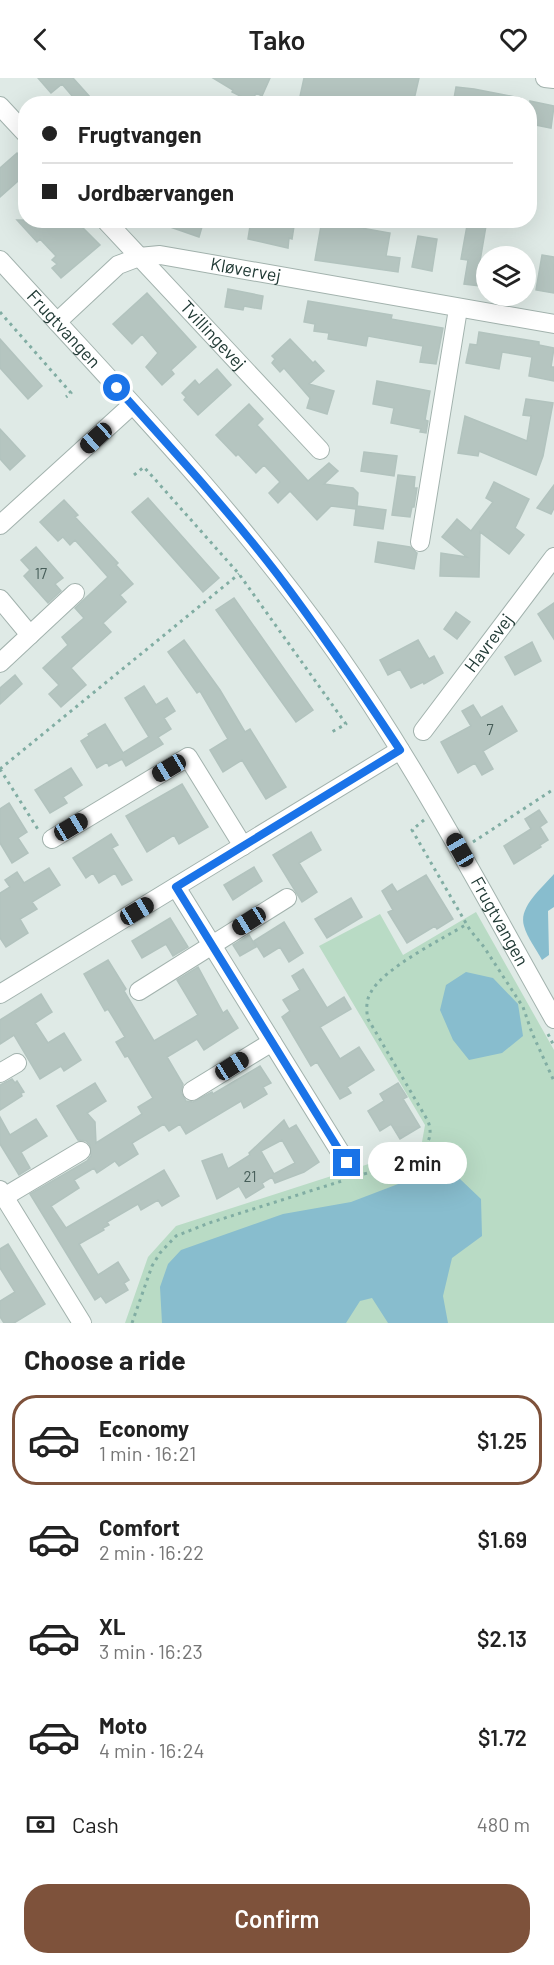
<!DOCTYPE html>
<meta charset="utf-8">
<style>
:root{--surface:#fff;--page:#f2f2f2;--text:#222;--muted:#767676;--line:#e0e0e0;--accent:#7e523b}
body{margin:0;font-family:Barlow,sans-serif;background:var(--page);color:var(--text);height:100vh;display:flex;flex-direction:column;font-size:22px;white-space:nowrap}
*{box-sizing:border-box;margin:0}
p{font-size:20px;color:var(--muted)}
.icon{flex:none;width:33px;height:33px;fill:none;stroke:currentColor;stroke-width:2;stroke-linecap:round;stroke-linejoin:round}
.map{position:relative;height:1245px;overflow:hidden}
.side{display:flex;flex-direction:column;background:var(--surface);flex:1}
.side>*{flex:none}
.guide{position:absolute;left:18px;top:18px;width:519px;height:132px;border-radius:24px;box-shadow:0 6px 24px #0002;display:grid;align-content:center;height:132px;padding:0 24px;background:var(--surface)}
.tools{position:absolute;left:476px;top:168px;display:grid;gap:12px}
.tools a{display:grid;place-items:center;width:60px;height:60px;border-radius:50%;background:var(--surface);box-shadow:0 6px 24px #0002;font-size:30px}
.end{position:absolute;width:27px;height:27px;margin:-14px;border:8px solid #1a73e8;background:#fff;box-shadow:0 0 0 3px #fff}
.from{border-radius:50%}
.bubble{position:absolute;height:42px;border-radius:21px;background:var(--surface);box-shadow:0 6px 24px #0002;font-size:20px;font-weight:600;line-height:42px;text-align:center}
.car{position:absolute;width:18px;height:36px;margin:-18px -9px;border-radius:8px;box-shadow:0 0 4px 2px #0007;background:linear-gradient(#222 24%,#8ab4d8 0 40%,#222 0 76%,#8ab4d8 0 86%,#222 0)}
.guide b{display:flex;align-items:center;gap:21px;height:57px;font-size:22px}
.guide b+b{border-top:2px solid var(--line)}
.guide i{width:15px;height:15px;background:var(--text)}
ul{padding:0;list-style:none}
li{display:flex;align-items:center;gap:18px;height:90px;margin:0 12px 9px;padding:0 12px;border:3px solid transparent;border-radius:24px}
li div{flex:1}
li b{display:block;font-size:22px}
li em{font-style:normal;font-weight:600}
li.current{border-color:var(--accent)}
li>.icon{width:54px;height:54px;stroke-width:1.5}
h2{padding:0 24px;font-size:27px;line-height:72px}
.pay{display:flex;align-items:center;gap:15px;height:66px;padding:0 24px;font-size:22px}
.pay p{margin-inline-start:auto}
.button{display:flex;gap:12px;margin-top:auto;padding:12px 24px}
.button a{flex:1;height:69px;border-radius:24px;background:var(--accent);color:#fff;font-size:24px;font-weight:600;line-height:69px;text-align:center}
header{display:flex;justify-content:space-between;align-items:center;height:78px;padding:0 24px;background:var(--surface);font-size:27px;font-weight:600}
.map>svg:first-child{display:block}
.green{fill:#b9dbc5}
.water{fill:#88bdce}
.building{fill:#b5c5c0;stroke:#b2c3be;stroke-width:1.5;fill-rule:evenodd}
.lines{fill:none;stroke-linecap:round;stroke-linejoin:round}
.minor-casing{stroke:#a2b2ad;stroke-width:20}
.path{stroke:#81ada3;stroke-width:3;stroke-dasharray:3 4.5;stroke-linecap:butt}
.minor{stroke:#fff;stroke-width:18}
.route{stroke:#1a73e8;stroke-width:8}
.labels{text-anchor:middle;stroke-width:6;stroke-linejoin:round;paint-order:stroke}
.number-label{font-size:15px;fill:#465d58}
.street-label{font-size:18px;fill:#213a35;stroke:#f0f7f4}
</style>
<header><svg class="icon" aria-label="back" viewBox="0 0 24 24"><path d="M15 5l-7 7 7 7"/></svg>Tako<svg class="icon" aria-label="heart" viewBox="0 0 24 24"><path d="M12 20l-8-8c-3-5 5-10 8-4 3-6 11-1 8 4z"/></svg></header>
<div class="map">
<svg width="554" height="1245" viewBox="0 0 554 1245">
<rect width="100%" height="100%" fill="#dfeae6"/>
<path class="green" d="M476 834 554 972V1245H125L148 1179 176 1148 412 1072 422 1064 425 1047 319 868 380 836 403 877Z"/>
<path class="water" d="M554 796V829L548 833 549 877 542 882C536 871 527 859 524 848 518 829 543 809 554 796Z
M466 894 493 900 518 926 523 958 502 975 469 982 453 962 440 932 446 907Z
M427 1095 460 1101 481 1121 482 1158 452 1180 443 1218 448 1245H388L372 1220 360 1223 346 1245H162L160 1209 168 1186 181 1172 283 1136 351 1124Z"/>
<path class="building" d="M38 0H73L90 19 83 26H79L62 6 51 15Z
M213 0H270L262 18 256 15 252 24 232 14 233 12Z
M304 0H419L413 26 390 23V26H309L299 23Z
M456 9 474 11 521 20 520 26H453Z
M530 23 554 28 551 50 530 46Z
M17 75 26 85V96L0 119V90Z
M17 142 76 143 100 167 61 200 52 190 57 186 52 182 56 178 40 161 37 164Z
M157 142H204L199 159 156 144Z
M251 142H295L292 161 289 160 288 170 248 161Z
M322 142H351L350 148 390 155 386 178 400 180 398 194 315 182Z
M468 142H487L478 195 482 196 480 208 464 206 468 182 461 181Z
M418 158 437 161 432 193 412 189Z
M542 177 554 179V215L536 212Z
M228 211 263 218 261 231 244 228 243 232 225 229Z
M147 215 196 269 171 292 174 296 162 307 146 289 158 275 142 256 132 266 113 246Z
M308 223 392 237 391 241 443 250 436 286 420 284 423 268 368 258 366 268 328 261 329 255 314 253 315 246 304 244Z
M479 254 539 264V267L554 270 551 289H554V303L529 298 532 279 502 274 499 291 466 285 470 266 477 267Z
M0 261 42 308 28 321 0 290Z
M290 261 313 285 315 283 324 293 309 306 334 313 327 336 307 330 310 320 284 290 280 294 272 285 275 281 272 278Z
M217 291 231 307 198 337 184 322 186 319 182 315 195 302 199 307Z
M377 303 430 313 425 342 428 343 426 355 420 354 421 351 391 345 394 330 373 326Z
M526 321 553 325 543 378 536 397 479 373 478 378 458 375 465 338 527 363 531 338 523 337Z
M249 326 263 341 257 347 308 403 329 385 338 393 324 406 353 410 358 415 357 428 386 432 383 451 354 447 356 431 331 428 317 442 290 413 278 425 269 415 280 404 264 387 256 395 238 376 236 378 216 357Z
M0 351 25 378 10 392 0 381Z
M364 374 397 378 394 398 361 393Z
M398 397 415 399 414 410H417L414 429H412L410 439 392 437Z
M494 404 529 421 515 450 524 457 509 476 480 454 479 499 440 498 441 475 467 479 442 459 457 441 471 453 493 424 486 420Z
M554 407V430L551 436 537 430Z
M148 420 219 500 203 514 132 434Z
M64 422 78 437 75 439 118 485 116 487 133 506 120 517 126 524 103 545 111 554 71 590 86 607 61 629 49 616 59 607 43 590 68 567 62 559 84 540 75 530 108 499 75 462 70 467 63 459 58 463 40 444Z
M378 464 410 469 417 475 414 491 375 484Z
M36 469 63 500 55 506 61 513 48 525 24 498 30 492 21 482Z
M234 520 313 632 296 644 216 532Z
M554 525V561L538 536Z
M456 534 470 544 457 561 444 551Z
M184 562 220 612 245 654 250 651 286 709 266 721 242 682 223 694 210 672 228 661 200 613 197 615 168 574Z
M418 562 429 581 434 578 443 595 424 606 423 604 411 610 400 591 388 597 380 582Z
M532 564 541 583 515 597 505 579Z
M15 597 22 606 0 626V610Z
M144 608 156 627 167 620 175 633 164 640 171 651 158 659 163 666 126 688 122 681 109 688 107 684 97 690 81 663 89 658 88 656 105 646 123 675 149 659 125 620Z
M473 627 481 640 502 628 517 653 483 673 493 691 482 697 475 685 458 695 441 664 471 648 462 633Z
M71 690 82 707 63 719 67 725 50 735 35 712Z
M182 706 208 749 179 766 174 757 147 774 126 738Z
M9 725 27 754 18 760 28 775 12 785 0 765V731Z
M539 732 547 744 540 749 548 762 540 767 541 769 514 786 504 768 531 751 525 741Z
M311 754 321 772 299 785 317 814 302 824 273 777Z
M111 756 118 767 112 770 132 802 122 807 115 795 99 805 93 795 86 800 73 780Z
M254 789 262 803 233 822 224 807Z
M49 790 60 807 32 824 37 831 20 841 28 855 6 869 0 860V815L10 809 5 802 17 794 24 805Z
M426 797 453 841 437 851 435 848 407 865 388 834 393 832 382 813 392 806 397 814Z
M351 820 362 839 327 860 315 841Z
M170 840 188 869 173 878 166 866 142 880 132 863Z
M284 844 303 875 289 884 280 869 264 879 254 863Z
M249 857 256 869 240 878 233 867Z
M108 882 126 911 124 913 154 963 198 937 177 902 198 889 223 935 227 932 238 950 204 972 197 961 167 979 183 1006 181 1014 186 1023 193 1024 212 1014 213 1016 260 988 271 1005 263 1009 267 1016 244 1030 241 1023 186 1056 180 1046 169 1053 164 1046 132 1065 138 1076 119 1088 115 1083 97 1095 94 1090 74 1102 79 1110 51 1128 66 1150 164 1092 179 1118 162 1128 158 1122 141 1132 138 1126 107 1144 109 1147 103 1150 104 1152 79 1166 98 1197 118 1184 129 1202 124 1205 128 1212 106 1225 101 1218 95 1222 30 1116 87 1083 91 1078 90 1067 86 1063 78 1062 57 1028 95 1005 106 1023 87 1035 95 1044 96 1065 142 1036 138 1029 153 1020 128 978 125 979 116 964 125 959 108 931 105 933 84 896Z
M303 891 327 930 344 919 351 931 320 949 340 981 359 969 374 992 347 1009 351 1015 340 1021 317 984 311 988 282 939 290 933 283 922 300 912 292 898Z
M41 916 52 934 35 945 48 965 64 955 81 982 64 993 61 988 40 1001 14 957 0 966V942Z
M12 1001 15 1005 17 1003 24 1014 21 1015 22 1018 0 1032V1007Z
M398 1005 407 1019 403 1021 420 1049 400 1061 391 1046 380 1053 368 1033 384 1023 380 1016Z
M0 1039 10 1057 36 1041 47 1058 21 1074 30 1090 19 1097 0 1066Z
M284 1042 289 1051 296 1047 319 1084 304 1094 275 1105 272 1099 262 1105 264 1109 246 1120 239 1108 217 1121 202 1083 222 1076 228 1091 250 1077 249 1075ZM282 1062 295 1085 274 1096 261 1073Z
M8 1166 45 1226 14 1245H4L0 1239V1223L15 1214 0 1190V1171Z"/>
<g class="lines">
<defs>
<g id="minor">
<path d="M545 0 554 1"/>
<path d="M0 28 26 56"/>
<path id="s1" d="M105 142 320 372"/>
<path id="s2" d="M0 182C116 309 237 433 336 574 418 691 484 817 554 941"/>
<path id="s3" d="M57 244 118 187 139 179 160 177 554 246"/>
<path d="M0 447 132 327"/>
<path d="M420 464 458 231"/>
<path d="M0 521 30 557"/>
<path d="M0 585 75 515"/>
<path id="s4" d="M423 653 554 479"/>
<path d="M52 761 188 679 243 768"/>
<path d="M176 809 347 1085"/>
<path d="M139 913 287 820"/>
<path d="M0 916 400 672"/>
<path d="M0 995 17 985"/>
<path d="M192 1013 272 964"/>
<path d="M0 1112 82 1245"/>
<path d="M4 1119 81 1073"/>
</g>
</defs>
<use href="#minor" class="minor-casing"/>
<path class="path" d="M0 234 71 315 66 319
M134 397 144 389 239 496 346 646 330 655
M0 691 239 496
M0 691 39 753
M424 742 412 752 470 852 484 869 523 929 532 955 554 1003
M473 764 554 711
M548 956 554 968
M357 1098C382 1090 442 1081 428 1043L368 941C366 932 366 922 371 914 384 890 442 861 467 846
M132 1245 152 1188 160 1175 176 1158 209 1145 345 1102"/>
<use href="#minor" class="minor"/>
</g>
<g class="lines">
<path class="route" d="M117 310C172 371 228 432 278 497 321 554 361 613 400 672L176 809 347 1085"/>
</g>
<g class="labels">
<g class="number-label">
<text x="41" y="501">17</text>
<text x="490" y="657">7</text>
<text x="250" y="1104">21</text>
</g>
<g class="street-label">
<text dy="6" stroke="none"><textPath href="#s3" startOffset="214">Kløvervej</textPath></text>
<text dy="6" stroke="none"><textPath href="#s2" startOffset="94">Frugtvangen</textPath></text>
<text dy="6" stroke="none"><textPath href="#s1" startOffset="158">Tvillingevej</textPath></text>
<text dy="6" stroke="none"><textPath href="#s4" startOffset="110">Havrevej</textPath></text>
<text dy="6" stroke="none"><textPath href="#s2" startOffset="832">Frugtvangen</textPath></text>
</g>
</g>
</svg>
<div class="tools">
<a><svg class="icon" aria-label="layers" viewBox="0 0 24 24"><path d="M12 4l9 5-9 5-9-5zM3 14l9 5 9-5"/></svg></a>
</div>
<i class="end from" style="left:117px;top:310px"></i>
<i class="end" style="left:347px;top:1085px"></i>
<div class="bubble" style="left:368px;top:1064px;width:99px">2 min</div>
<i class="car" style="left:96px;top:360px;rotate:228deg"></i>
<i class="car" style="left:169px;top:690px;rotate:239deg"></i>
<i class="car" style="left:71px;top:749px;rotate:59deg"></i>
<i class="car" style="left:460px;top:772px;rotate:330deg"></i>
<i class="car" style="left:137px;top:833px;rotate:59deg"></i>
<i class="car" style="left:249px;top:843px;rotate:238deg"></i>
<i class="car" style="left:232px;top:988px;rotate:58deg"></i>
<div class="guide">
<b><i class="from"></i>Frugtvangen</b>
<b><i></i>Jordbærvangen</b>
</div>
</div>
<section class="side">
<h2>Choose a ride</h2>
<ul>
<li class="current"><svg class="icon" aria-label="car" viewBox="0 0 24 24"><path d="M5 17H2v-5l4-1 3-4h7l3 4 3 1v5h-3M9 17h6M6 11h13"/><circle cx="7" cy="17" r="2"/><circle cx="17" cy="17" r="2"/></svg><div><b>Economy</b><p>1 min · 16:21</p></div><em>$1.25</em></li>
<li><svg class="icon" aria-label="car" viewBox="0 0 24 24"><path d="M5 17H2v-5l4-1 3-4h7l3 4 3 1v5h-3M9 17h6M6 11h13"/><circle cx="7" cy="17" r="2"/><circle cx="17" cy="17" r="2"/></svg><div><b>Comfort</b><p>2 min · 16:22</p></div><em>$1.69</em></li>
<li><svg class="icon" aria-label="car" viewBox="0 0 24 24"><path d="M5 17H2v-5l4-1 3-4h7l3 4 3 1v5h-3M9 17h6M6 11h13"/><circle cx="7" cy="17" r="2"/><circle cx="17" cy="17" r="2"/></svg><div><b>XL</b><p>3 min · 16:23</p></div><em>$2.13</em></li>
<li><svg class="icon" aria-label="car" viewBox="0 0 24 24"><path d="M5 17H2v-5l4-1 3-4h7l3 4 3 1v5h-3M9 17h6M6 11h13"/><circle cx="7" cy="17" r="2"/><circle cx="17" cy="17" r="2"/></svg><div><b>Moto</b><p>4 min · 16:24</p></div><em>$1.72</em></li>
</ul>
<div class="pay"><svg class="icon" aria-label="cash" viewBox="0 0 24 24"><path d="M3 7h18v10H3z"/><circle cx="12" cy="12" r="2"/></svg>Cash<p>480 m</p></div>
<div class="button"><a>Confirm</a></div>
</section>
